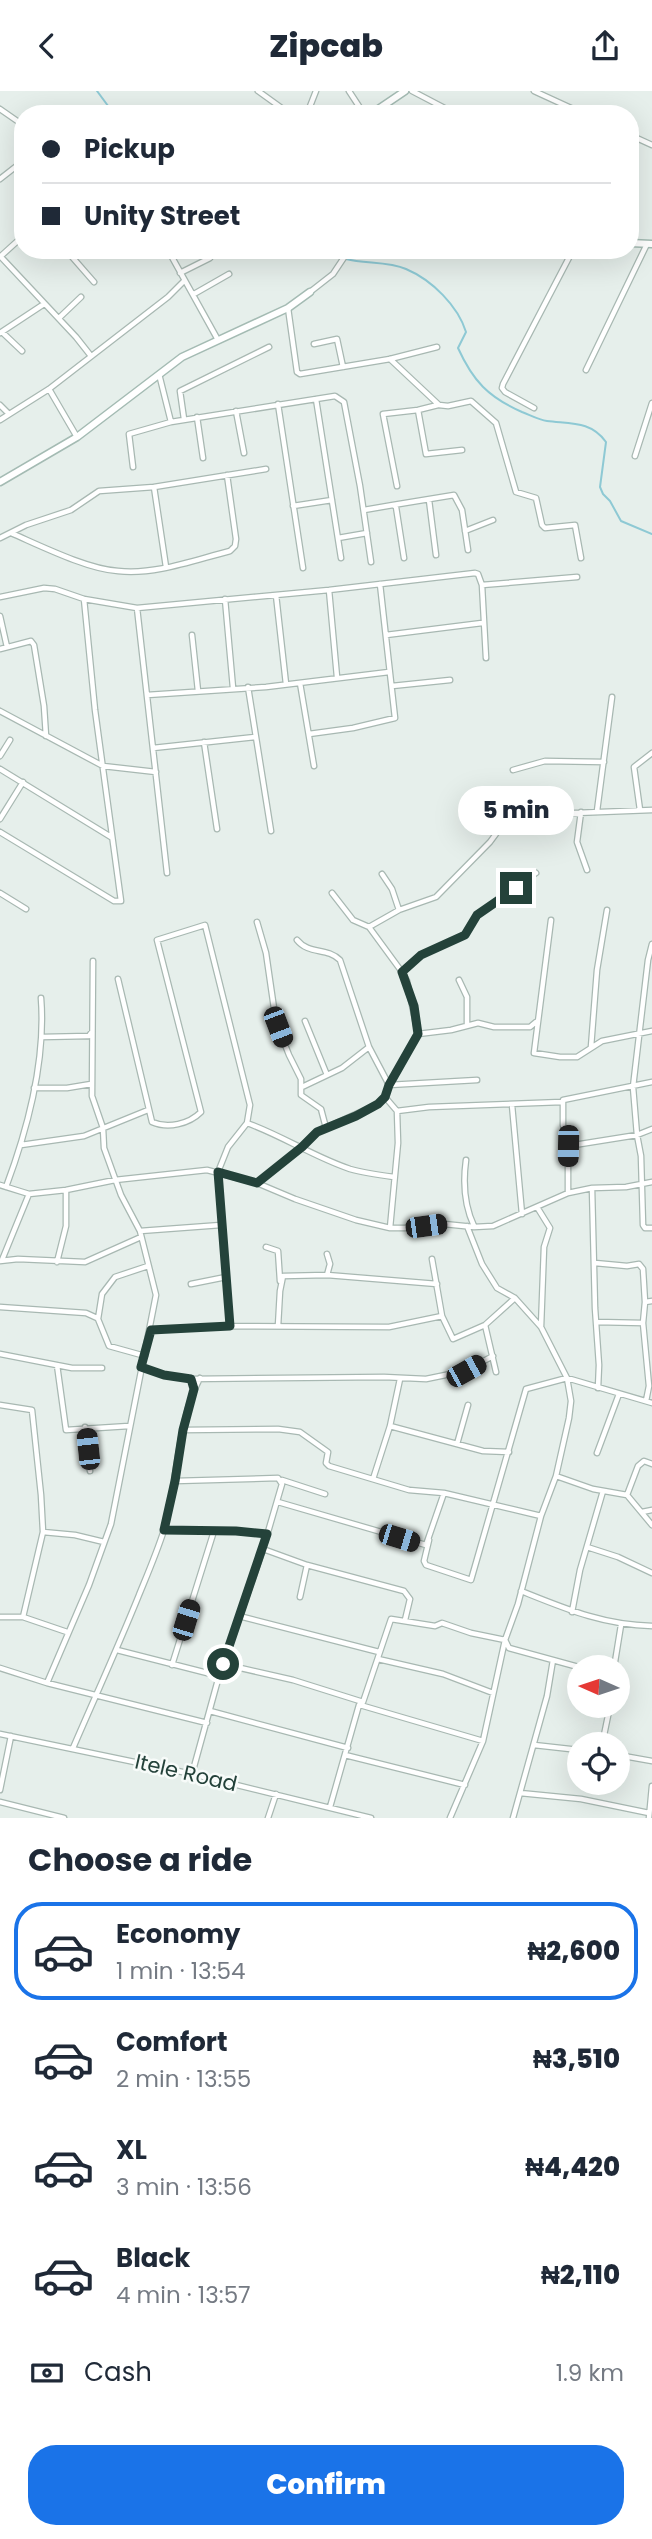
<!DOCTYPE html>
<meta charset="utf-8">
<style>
:root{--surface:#fff;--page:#f6f6f7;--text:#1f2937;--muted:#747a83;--line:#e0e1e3;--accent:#1a73e8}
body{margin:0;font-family:Poppins,sans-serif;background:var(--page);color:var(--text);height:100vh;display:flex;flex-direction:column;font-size:26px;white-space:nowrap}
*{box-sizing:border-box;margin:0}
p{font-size:23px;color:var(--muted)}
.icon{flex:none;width:38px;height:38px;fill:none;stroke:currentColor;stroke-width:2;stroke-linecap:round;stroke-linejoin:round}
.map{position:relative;height:1727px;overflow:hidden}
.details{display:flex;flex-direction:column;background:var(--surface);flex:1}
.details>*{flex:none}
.guide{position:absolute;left:14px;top:14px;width:625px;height:154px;border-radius:28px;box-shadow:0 7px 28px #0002;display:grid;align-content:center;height:154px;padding:0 28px;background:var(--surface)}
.needle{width:46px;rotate:273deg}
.fabs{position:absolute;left:567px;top:1564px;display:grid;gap:14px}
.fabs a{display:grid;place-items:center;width:63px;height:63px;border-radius:50%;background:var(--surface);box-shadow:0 7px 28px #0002;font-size:35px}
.end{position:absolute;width:32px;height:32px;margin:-16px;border:9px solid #24423a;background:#fff;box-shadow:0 0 0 4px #fff}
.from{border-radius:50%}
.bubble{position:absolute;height:49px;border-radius:24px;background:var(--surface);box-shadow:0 7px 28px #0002;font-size:23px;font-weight:800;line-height:49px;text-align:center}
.car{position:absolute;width:21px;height:42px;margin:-21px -10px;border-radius:9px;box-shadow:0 0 5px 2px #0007;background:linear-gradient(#222 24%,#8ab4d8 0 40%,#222 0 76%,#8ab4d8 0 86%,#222 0)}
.guide b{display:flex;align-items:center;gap:24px;height:66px;font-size:26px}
.guide b+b{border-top:2px solid var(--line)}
.guide i{width:18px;height:18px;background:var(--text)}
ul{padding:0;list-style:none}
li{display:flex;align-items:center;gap:21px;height:98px;margin:0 14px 10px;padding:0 14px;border:4px solid transparent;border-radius:28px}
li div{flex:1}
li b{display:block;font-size:26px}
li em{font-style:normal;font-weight:800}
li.active{border-color:var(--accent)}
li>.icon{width:63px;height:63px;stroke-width:1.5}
h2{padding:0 28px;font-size:32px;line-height:84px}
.pay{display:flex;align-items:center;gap:18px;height:77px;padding:0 28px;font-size:26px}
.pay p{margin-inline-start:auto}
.button{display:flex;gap:14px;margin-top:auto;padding:14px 28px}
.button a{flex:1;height:80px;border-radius:28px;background:var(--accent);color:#fff;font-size:28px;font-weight:800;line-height:80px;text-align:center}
header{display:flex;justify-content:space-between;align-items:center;height:91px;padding:0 28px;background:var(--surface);font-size:32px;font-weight:800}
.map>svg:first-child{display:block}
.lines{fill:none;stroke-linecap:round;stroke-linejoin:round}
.stream{stroke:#8ec9d4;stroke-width:2}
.street-casing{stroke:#a8b8b2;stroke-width:7}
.secondary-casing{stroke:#a4bbb3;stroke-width:9}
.street{stroke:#fff;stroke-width:4.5}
.secondary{stroke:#fff;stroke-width:6}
.route{stroke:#24423a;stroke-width:9}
.labels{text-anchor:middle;stroke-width:5;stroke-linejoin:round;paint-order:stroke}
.street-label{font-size:21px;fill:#24423a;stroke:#f7fbf9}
</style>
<header><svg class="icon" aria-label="back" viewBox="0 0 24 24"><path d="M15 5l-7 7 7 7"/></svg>Zipcab<svg class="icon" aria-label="share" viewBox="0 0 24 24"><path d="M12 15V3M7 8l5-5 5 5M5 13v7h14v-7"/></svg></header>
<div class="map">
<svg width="652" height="1727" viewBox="0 0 652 1727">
<rect width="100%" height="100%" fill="#e6efeb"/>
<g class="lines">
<path class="stream" d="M97 0 114 23
M322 159 341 166
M346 168C365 173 388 170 406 178 432 189 458 215 466 241L458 257C473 290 488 306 522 321 530 324 539 329 547 330 571 333 591 330 606 351L600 396 603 403 610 410 621 430 652 443"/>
<defs>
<path id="street" d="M258 0 290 23
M349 0 364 23
M412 0 456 23
M534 0 584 23
M0 18 23 34
M307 23 316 0
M630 44 652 54
M0 88 23 70
M66 159 94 191
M168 159 218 249
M1 165 23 145
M1 166 76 246 91 265
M180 182 210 167
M310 201 333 183 349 159
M194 203 229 183
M288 217 297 281 300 283 390 268 437 256
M59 227 81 206
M2 241 22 260
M0 242 44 213
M314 253 337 248 343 276
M390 268 439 314 448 315 471 310 496 332 516 401 536 407 542 434 545 437 575 434 581 467
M586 279 647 153
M159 283 171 331 335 305 344 311 360 395 371 471
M49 298 77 346
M316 308 341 467
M278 313 303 477
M0 314 9 323
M534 317 505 301 502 297 503 293 573 159
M418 319 426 363 462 359
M236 320 244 362
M197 326 203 367
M184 328 180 300 269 256
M0 329 49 298 168 206 184 190
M635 365 652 312
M133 376 129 343 171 331
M397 395 383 323 418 319 438 314
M154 396 266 378
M429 409 436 464
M393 414 454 404 462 419 468 459
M293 415 332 409
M364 419 393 414 396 416 404 467
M465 440 493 429
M11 442C41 455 87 478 118 480 156 484 194 469 230 460L235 455 236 448 227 384
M0 447 26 434 71 419 99 400 154 396 166 476
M338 447 367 442
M482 494 577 486
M329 499 337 586
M276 504 286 593
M0 506 44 497 55 498 84 508 137 517 329 499 475 482 478 483 482 494 486 567
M225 508 233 597
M137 517 167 782
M0 525 7 556
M192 544 198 600
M386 544 482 532
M0 558 31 550 34 554 44 615 46 645
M300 592 314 675
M392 595 450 589
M248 596 271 740
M147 604 266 596 389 581
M0 620 103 675 156 681
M309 643 353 637 395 627 380 493
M204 651 217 738
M153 657 255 646
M0 665 10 649
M0 678 111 746
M513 679 545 670 604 671
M640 719 634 676 652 662
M597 720 612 606
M581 721 577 751 587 779
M0 728 23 691
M0 741 114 810H121L95 619 84 508
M382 783 392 798 399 819
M0 802 26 818
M551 829 534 962 560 966H577L602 950 652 940
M257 831 266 862 276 931 289 964 301 988V1004L321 1018 326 1037
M369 836 399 819 436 806 490 751 504 732 524 724 652 719
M297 849C309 864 327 856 340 869L369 956 389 994 477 989
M652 853 648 869 633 996 637 1044 641 1065 643 1134 645 1137H652
M402 881 421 864 465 844 477 824 536 782
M118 888 152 1031C168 1038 189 1033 201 1021L157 849 205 834 250 1014 247 1032 228 1056 218 1081 230 1235
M459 889 467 906V935
M305 930 327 984
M418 943 451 939 478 932 494 936H530L536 931
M42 946 89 945 91 942
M591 956 597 879 607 819
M302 996 342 977 369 956
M34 997H67L91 993
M385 1006 397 1020 398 1052 390 1137
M512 1014 522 1123
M397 1020 429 1016 562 1011
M247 1032C283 1045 314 1066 350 1078 364 1082 379 1084 394 1086
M21 1054 84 1045 148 1019
M568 1055 637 1044 652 1038
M466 1069C463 1091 464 1114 474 1135
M257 1092 302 1056 317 1041 378 1013 385 1006 389 994 418 943 407 890 402 881 369 836 353 829 332 802
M0 1094 29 1103 66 1099 115 1089 207 1079 257 1092 295 1108 356 1129 390 1137H405L444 1133 474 1136 493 1135 568 1102 592 1097 626 1096 652 1091
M6 1096C28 1037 46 970 41 907
M592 1097 595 1217 599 1274 598 1297
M568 1102V1055L563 1034V1009L652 991
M537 1116 550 1137 544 1156 541 1236
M140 1140 221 1134
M266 1156 278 1160 280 1190
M432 1168 442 1225 453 1248 485 1234 515 1207 497 1197 482 1173 467 1135
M2 1169 29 1103
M0 1170 18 1168 85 1171 141 1146
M57 1171 66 1135V1099
M595 1172 627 1175 639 1173 643 1178 645 1211
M327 1184 330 1173 327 1163
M191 1193 226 1186
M0 1216 86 1222 97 1227
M596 1231 643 1232
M485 1234 496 1281
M278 1235 280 1200 283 1185 327 1184 437 1193
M151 1239 230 1235 389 1236 442 1225
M0 1263 72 1277H102
M145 1265 109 1255 98 1228 102 1203 115 1186 148 1175
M57 1274 66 1339 129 1335
M141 1276 164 1284 191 1288 384 1286 426 1288 465 1280 493 1265
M646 1310 649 1295 643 1232 645 1211 652 1210
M0 1314 32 1319 41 1404 43 1441 23 1526
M390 1335 483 1360 509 1361
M85 1336 90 1380
M183 1339 278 1338 300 1341 328 1361 326 1372 329 1375 409 1399 444 1402 541 1425
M457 1353 468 1314
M597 1362 619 1303
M556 1385 593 1398 627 1404 652 1434
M373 1388 390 1335 400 1288
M282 1389 325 1403
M175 1390 278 1387 282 1393 263 1458 219 1585 192 1683
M627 1404 638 1375 644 1370 652 1373
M278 1411 426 1454 444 1402
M642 1421 652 1419
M164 1439 236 1440 267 1443
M43 1441 75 1444 104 1451
M429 1449 424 1470 426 1474 471 1489 526 1298 567 1287 652 1312
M587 1456 618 1466 652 1482
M263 1458 307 1474 300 1506
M307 1474 404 1500 410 1508 405 1529
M521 1500C566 1518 603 1534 652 1535
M572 1521 580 1479 603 1400
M239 1525 379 1561
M0 1526H23L67 1541
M117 1559 219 1585
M378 1568 443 1583 493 1602
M223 1573 293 1589 363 1611
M172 1574 214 1440
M0 1577 47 1592 207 1632
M614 1577 621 1534
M47 1592 89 1494 111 1433 156 1204 140 1140 121 1104 104 1057 103 1037 92 1005 93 870
M360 1614 483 1650
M210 1620 348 1657
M0 1643 192 1683 371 1727
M534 1654 579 1659
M602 1654 610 1615
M73 1657C95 1606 118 1556 139 1504 148 1482 157 1461 164 1439 178 1391 177 1330 200 1287
M345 1664 465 1694
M618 1664 652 1670
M0 1699 11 1645
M520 1702 581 1708 649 1722
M0 1711 64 1727
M330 1716 359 1614 363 1611 391 1528 435 1535 442 1532 471 1542 505 1549 509 1557 582 1577
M268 1727 276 1703
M450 1727 483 1650 505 1549 518 1513 541 1425 556 1385 569 1327 571 1310 567 1287 541 1236 515 1207
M513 1727 547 1605 553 1569
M649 1727 652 1695"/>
<path id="secondary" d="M371 23 405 0
M630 152 652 153
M0 391 77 346 182 266 288 217 310 201"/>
</defs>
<use href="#street" class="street-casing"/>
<use href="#secondary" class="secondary-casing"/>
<use href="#street" class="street"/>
<use href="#secondary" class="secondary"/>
</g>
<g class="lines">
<path class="route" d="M223 1573 267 1443 236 1440 164 1439 175 1390 183 1339 194 1298 191 1288 164 1284 141 1276 151 1239 230 1235 218 1081 257 1092 302 1056 317 1041 356 1025 378 1013 385 1006 389 994 418 943 414 915 402 881 421 864 465 844 477 824 516 797"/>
</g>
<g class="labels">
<g class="street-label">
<text transform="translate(186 1682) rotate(13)" y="7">Itele Road</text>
</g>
</g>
</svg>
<div class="fabs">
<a><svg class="needle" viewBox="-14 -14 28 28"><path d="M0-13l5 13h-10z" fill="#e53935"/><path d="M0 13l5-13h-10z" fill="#747a83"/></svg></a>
<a><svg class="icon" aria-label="locate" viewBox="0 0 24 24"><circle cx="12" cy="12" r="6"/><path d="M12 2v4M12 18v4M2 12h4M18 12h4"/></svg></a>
</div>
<i class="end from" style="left:223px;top:1573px"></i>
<i class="end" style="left:516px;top:797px"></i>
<div class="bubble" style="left:458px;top:695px;width:116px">5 min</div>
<i class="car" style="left:278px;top:936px;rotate:159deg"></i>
<i class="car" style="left:568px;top:1055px;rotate:181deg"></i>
<i class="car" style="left:426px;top:1135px;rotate:82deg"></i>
<i class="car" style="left:466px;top:1280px;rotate:61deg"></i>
<i class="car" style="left:88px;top:1358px;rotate:354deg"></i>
<i class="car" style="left:399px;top:1447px;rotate:107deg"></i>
<i class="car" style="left:186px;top:1529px;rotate:17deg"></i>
<div class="guide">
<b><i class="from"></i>Pickup</b>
<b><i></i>Unity Street</b>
</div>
</div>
<section class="details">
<h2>Choose a ride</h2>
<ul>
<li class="active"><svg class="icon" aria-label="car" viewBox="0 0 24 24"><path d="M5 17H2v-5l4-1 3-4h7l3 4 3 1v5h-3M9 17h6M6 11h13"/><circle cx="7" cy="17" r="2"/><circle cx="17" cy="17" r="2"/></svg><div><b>Economy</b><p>1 min · 13:54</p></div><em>₦2,600</em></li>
<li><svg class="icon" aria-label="car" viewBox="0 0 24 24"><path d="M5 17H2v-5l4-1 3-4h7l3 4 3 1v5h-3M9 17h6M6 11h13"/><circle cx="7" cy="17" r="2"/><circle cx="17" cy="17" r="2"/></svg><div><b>Comfort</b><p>2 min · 13:55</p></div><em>₦3,510</em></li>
<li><svg class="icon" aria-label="car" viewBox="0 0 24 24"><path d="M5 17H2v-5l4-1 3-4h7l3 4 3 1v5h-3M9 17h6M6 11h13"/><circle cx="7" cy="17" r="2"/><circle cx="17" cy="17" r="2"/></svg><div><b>XL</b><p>3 min · 13:56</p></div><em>₦4,420</em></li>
<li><svg class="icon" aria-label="car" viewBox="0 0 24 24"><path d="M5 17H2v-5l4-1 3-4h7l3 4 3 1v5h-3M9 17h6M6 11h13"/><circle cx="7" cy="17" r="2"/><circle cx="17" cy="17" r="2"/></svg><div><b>Black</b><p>4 min · 13:57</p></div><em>₦2,110</em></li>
</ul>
<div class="pay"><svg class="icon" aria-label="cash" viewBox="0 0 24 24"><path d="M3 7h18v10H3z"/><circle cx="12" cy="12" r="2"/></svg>Cash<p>1.9 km</p></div>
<div class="button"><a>Confirm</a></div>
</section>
